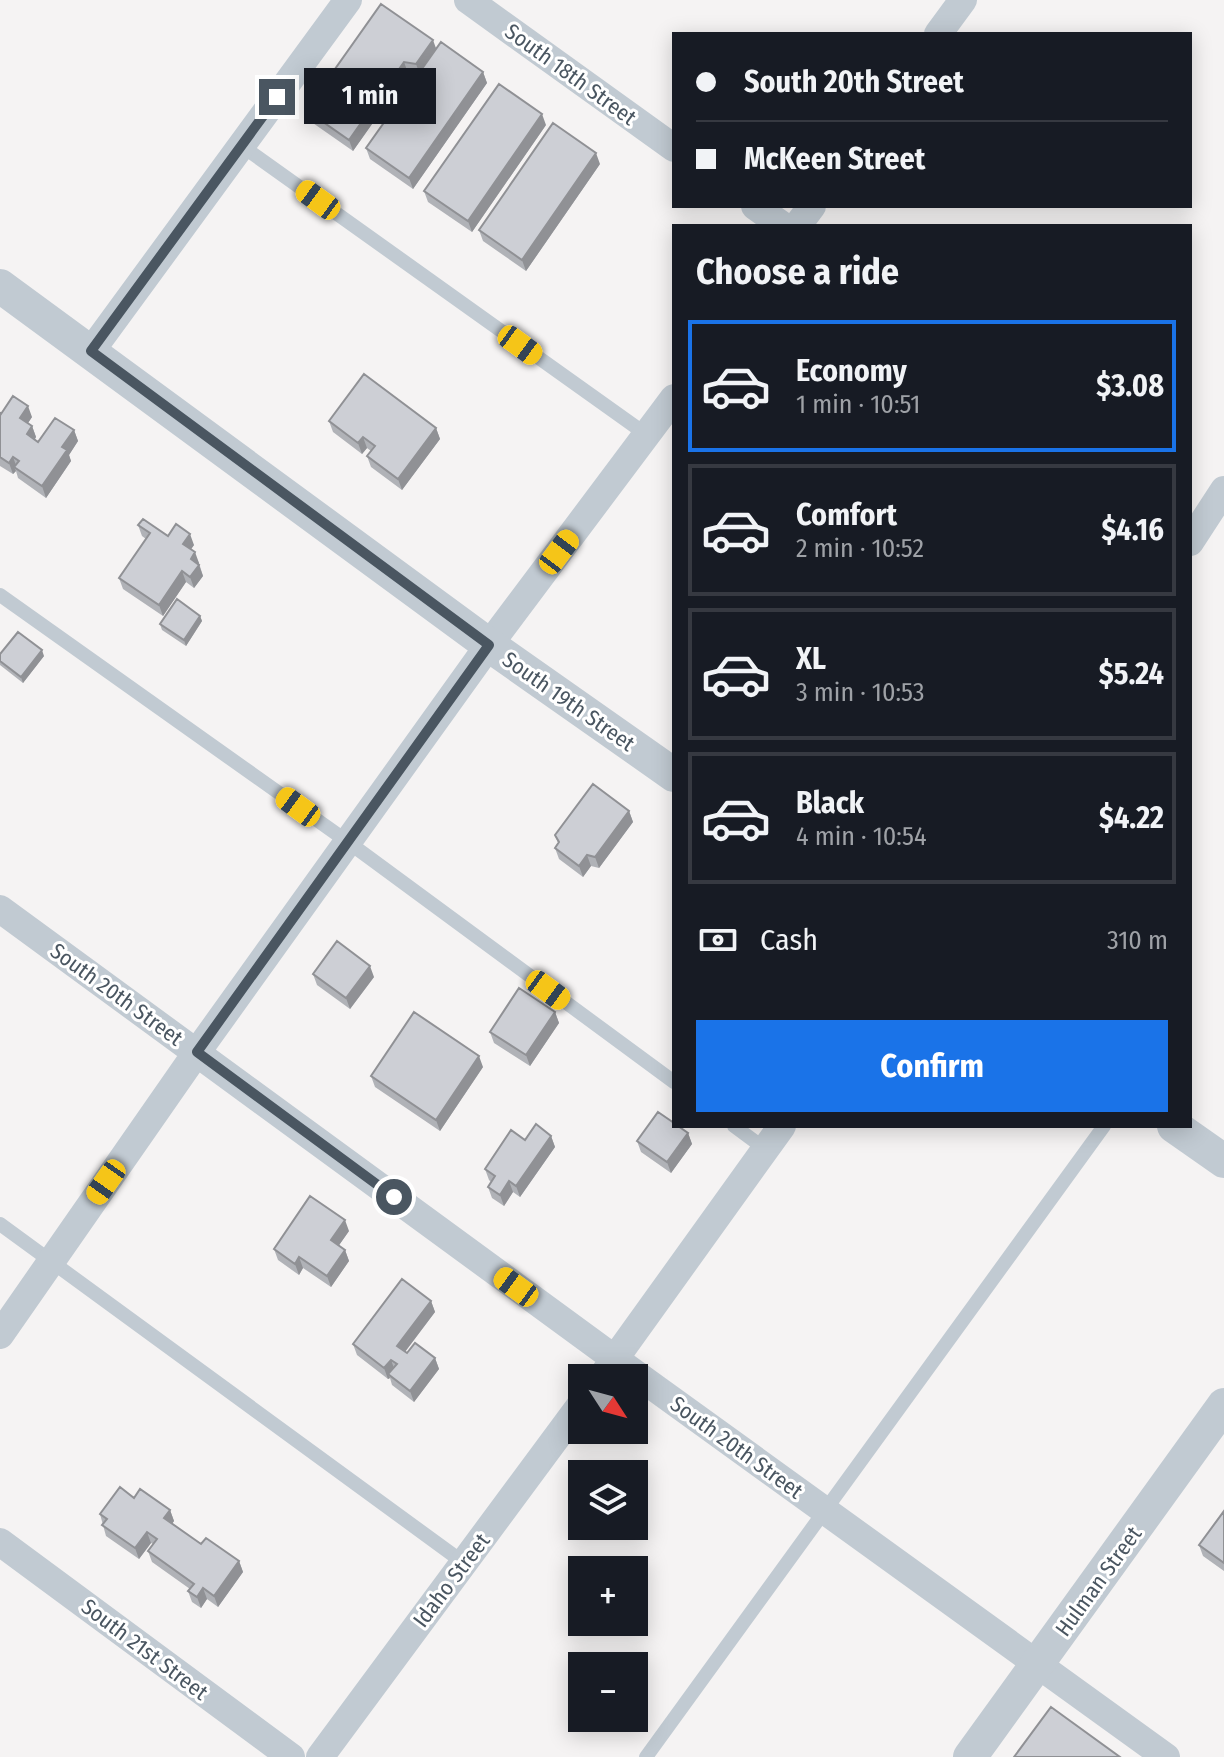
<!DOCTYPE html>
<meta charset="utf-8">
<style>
:root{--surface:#171b24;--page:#242831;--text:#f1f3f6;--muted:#9ea1a6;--line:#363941;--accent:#1a73e8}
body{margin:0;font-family:"Fira Sans Condensed",sans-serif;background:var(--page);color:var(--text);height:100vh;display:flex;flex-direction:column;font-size:30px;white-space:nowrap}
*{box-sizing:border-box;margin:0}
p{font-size:26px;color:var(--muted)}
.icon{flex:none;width:44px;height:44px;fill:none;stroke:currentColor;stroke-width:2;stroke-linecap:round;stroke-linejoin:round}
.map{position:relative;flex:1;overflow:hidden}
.panel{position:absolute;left:672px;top:224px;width:520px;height:904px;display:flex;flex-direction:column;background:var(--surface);border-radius:0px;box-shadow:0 4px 20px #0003}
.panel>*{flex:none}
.guide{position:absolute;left:672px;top:32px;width:520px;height:176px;border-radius:0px;box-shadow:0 4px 20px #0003;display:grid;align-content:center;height:176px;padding:0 24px;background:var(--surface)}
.needle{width:52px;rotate:126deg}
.buttons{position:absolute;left:568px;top:1364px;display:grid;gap:16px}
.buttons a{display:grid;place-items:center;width:80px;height:80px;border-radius:0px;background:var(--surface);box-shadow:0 4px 20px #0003;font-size:40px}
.end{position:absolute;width:36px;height:36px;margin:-18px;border:10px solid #4a5661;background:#fff;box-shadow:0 0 0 4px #fff}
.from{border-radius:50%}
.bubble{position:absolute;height:56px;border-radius:0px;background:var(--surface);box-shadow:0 4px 20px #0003;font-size:26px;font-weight:700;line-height:56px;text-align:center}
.car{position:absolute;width:24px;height:48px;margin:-24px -12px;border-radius:10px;box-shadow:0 0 6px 2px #0007;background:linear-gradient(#f5c518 24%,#345 0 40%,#f5c518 0 76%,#345 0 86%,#f5c518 0)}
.guide b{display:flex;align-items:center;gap:28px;height:76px;font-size:30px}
.guide b+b{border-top:2px solid var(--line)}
.guide i{width:20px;height:20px;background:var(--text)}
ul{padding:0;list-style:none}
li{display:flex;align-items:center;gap:24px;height:132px;margin:0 16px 12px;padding:0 8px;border:4px solid var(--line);border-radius:0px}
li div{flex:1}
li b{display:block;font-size:30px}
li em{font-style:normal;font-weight:700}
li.selected{border-color:var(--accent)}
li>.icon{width:72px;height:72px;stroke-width:1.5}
h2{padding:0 24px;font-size:36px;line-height:96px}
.pay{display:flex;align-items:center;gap:20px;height:88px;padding:0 24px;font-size:30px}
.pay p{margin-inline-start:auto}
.cta{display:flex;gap:16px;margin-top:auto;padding:16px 24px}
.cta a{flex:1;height:92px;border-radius:0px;background:var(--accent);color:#fff;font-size:32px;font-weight:700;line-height:92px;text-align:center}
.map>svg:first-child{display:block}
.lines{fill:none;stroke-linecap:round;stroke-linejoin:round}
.service{stroke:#c1cad2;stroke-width:14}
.minor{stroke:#c1cad2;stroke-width:28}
.tertiary{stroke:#c1cad2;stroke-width:34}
.wall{fill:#b0b2b7}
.shaded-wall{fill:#909195}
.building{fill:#cdcfd5;stroke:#909195;stroke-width:2}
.route{stroke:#4a5661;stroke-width:10}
.labels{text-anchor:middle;stroke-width:6;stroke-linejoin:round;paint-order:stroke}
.street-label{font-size:22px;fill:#4a5661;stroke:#fff}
</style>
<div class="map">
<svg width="1224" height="1757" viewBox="0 0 1224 1757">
<rect width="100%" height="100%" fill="#f5f3f3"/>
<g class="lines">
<path class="service" d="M242 146 647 435
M0 595 348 842 674 1082
M734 1126 765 1149
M0 1224 464 1563
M646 1757 1104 1126"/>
<path class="minor" d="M468 0 674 148
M938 34 963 0
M755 206 783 226
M797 226 812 206
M91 351 348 0
M1190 542 1224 490
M0 909 615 1359 1166 1757
M0 1335 197 1052 489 645 674 398
M601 1378 782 1126
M0 1542 291 1757
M320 1757 582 1403"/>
<path class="tertiary" d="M0 286 489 645 674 775
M1174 1126 1224 1161
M970 1757 1224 1405"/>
</g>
<path class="wall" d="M381 4 436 48 483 72 487 83 413 189 370 159 366 148 417 74 408 73 353 151 310 121 306 110Z
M546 125 472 232 428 202 424 191Z
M600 164 526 271 483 241 479 230Z
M0 413 32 417 28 423 32 426 36 437 35 439 38 442 74 430 78 441 69 455 71 461 46 498 18 478 16 471 13 474 0 466Z
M329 421 436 428 440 439 402 490 371 467 367 456 371 451 367 448 362 454 333 432Z
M138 525 194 545 191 549 199 563 203 576 194 588 186 582 163 616 123 589 119 578 146 539 142 536Z
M200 616 202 621 186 646 162 630 160 624Z
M0 654 44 656 23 683 0 665Z
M629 811 633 822 599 868 591 866 583 877 559 859 555 848 558 843 555 835Z
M313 974 374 977 350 1009 317 985Z
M555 1012 559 1023 530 1066 494 1043 490 1032Z
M483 1067 440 1131 375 1087 371 1076Z
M688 1133 692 1144 671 1173 641 1152 637 1141Z
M551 1136 555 1147 520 1197 513 1192 504 1206 492 1198 488 1187 491 1182 489 1180 485 1169 525 1140Z
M349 1231 339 1245 345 1250 349 1261 331 1287 303 1268 299 1275 278 1260 274 1249Z
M431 1301 435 1312 405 1352 407 1353 435 1358 439 1369 414 1402 392 1385 390 1378 388 1379 357 1355 353 1344Z
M134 1498 170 1510 174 1521 172 1524 201 1544 239 1561 243 1572 218 1607 207 1599 201 1608 192 1602 188 1591 190 1589 152 1562 148 1551 153 1544 151 1543 139 1559 106 1536 100 1514Z
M1224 1511V1571L1203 1556 1199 1545Z"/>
<path class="shaded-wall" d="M433 40 437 51 420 75 416 64Z
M404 62 408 73 353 151 349 140Z
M483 72 487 83 413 189 409 178Z
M542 114 546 125 472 232 468 221Z
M596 153 600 164 526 271 522 260Z
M28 406 32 417 24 429 20 418Z
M32 426 36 437 31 445 27 434Z
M436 428 440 439 402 490 398 479Z
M74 430 78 441 69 455 71 461 46 498 42 486 62 447Z
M363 437 367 448 362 454 358 443Z
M13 457 17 468 14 467 16 471 13 474 9 463Z
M190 534 194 545 187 555 183 544Z
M195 552 199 563 196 568 199 565 203 576 194 588 190 577 191 559Z
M182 571 186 582 163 616 159 605Z
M200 616 202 621 186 646 184 640Z
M42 650 44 656 23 683 21 677Z
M629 811 633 822 599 868 595 857Z
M587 855 591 866 583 877 579 866Z
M370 966 374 977 350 1009 346 998Z
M555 1012 559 1023 530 1066 526 1055Z
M479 1056 483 1067 440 1131 436 1120Z
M688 1133 692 1144 671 1173 667 1162Z
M551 1136 555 1147 520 1197 516 1186Z
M509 1181 513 1192 504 1206 500 1195Z
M345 1220 349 1231 335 1251 331 1240Z
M345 1250 349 1261 331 1287 327 1276Z
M299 1257 303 1268 299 1275 295 1264Z
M431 1301 435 1312 401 1357 397 1346Z
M435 1358 439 1369 414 1402 410 1391Z
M391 1360 395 1371 388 1374 390 1378 388 1379 384 1368Z
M170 1510 174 1521 168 1529 164 1518Z
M147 1532 151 1543 139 1559 135 1548Z
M239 1561 243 1572 218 1607 214 1596Z
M203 1588 207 1599 201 1608 197 1597Z"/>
<path class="building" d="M381 4 433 40 416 64 404 62 349 140 306 110Z
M441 42 483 72 409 178 366 148Z
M499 84 542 114 468 221 424 191Z
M553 123 596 153 522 260 479 230Z
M364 374 436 428 398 479 367 456 375 446 363 437 358 443 329 421Z
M13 396 28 406 20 418 32 426 27 434 38 442 55 418 74 430 62 447 67 450 42 486 14 467 19 461 13 457 9 463 0 457V413L1 414Z
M143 519 168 536 176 524 190 534 183 544 195 552 191 559 199 565 190 577 182 571 159 605 119 578 150 533 138 525Z
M177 599 200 616 184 640 160 624Z
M18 632 42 650 21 677 0 661V654Z
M593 784 629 811 595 857 587 855 579 866 555 848 559 842 555 835Z
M337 941 370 966 346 998 313 974Z
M519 988 555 1012 526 1055 490 1032Z
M414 1012 479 1056 436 1120 371 1076Z
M658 1112 674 1123V1126H678L688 1133 667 1162 637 1141Z
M536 1124 551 1136 516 1186 509 1181 500 1195 488 1187 495 1176 485 1169 511 1130 525 1140Z
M310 1196 345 1220 331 1240 345 1250 327 1276 299 1257 295 1264 274 1249Z
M402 1279 431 1301 397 1346 407 1353 415 1343 435 1358 410 1391 388 1374 397 1364 391 1360 384 1368 353 1344Z
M120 1487 134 1498 140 1489 170 1510 164 1518 201 1544 206 1538 239 1561 214 1596 203 1588 197 1597 188 1591 194 1584 148 1551 157 1539 147 1532 135 1548 102 1525 107 1519 100 1514Z
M1224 1511V1563L1199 1545Z
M1051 1707 1120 1757H1014Z"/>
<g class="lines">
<path class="route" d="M277 97 91 351 489 645 197 1052 394 1197"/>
</g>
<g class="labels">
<g class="street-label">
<text transform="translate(571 74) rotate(36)" y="8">South 18th Street</text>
<text transform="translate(569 701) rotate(35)" y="8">South 19th Street</text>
<text transform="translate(117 994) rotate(36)" y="8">South 20th Street</text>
<text transform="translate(737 1447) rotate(36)" y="8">South 20th Street</text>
<text transform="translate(451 1580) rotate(-53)" y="8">Idaho Street</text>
<text transform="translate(1098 1581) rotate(-54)" y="8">Hulman Street</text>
<text transform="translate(145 1649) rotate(37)" y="8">South 21st Street</text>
</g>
</g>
</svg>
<div class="buttons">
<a><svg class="needle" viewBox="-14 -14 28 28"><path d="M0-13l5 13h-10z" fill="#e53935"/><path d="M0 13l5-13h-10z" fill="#9ea1a6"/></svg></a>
<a><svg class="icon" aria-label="layers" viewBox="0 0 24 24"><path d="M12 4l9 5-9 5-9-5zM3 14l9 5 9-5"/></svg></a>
<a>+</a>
<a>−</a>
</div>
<i class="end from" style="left:394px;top:1197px"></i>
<i class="end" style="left:277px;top:97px"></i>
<div class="bubble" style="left:304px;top:68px;width:132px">1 min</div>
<i class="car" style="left:318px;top:200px;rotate:306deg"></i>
<i class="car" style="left:520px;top:345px;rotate:126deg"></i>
<i class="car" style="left:559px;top:552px;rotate:37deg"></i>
<i class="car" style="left:298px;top:807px;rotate:306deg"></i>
<i class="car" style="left:548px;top:990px;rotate:126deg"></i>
<i class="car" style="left:106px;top:1182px;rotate:215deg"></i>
<i class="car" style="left:516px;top:1287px;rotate:306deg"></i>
<div class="guide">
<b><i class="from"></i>South 20th Street</b>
<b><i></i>McKeen Street</b>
</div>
<section class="panel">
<h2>Choose a ride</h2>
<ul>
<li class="selected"><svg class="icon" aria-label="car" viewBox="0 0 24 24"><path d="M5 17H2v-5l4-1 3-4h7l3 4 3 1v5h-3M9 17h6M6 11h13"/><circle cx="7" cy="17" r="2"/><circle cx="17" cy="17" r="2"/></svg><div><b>Economy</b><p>1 min · 10:51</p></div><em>$3.08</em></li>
<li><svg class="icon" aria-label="car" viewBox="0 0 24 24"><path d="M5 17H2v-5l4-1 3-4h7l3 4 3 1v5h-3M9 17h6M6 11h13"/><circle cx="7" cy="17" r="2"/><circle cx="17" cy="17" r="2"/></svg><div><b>Comfort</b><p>2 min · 10:52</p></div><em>$4.16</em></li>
<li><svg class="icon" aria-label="car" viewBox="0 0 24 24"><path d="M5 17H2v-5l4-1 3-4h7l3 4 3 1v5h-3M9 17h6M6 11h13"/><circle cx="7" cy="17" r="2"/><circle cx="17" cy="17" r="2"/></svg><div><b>XL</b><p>3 min · 10:53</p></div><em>$5.24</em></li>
<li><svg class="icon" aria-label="car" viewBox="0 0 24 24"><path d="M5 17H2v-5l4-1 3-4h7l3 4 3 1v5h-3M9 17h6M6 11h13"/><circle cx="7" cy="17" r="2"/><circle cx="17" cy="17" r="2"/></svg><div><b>Black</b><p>4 min · 10:54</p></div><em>$4.22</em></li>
</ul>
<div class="pay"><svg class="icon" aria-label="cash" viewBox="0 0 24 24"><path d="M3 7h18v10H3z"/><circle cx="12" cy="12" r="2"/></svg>Cash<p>310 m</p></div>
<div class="cta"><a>Confirm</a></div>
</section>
</div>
